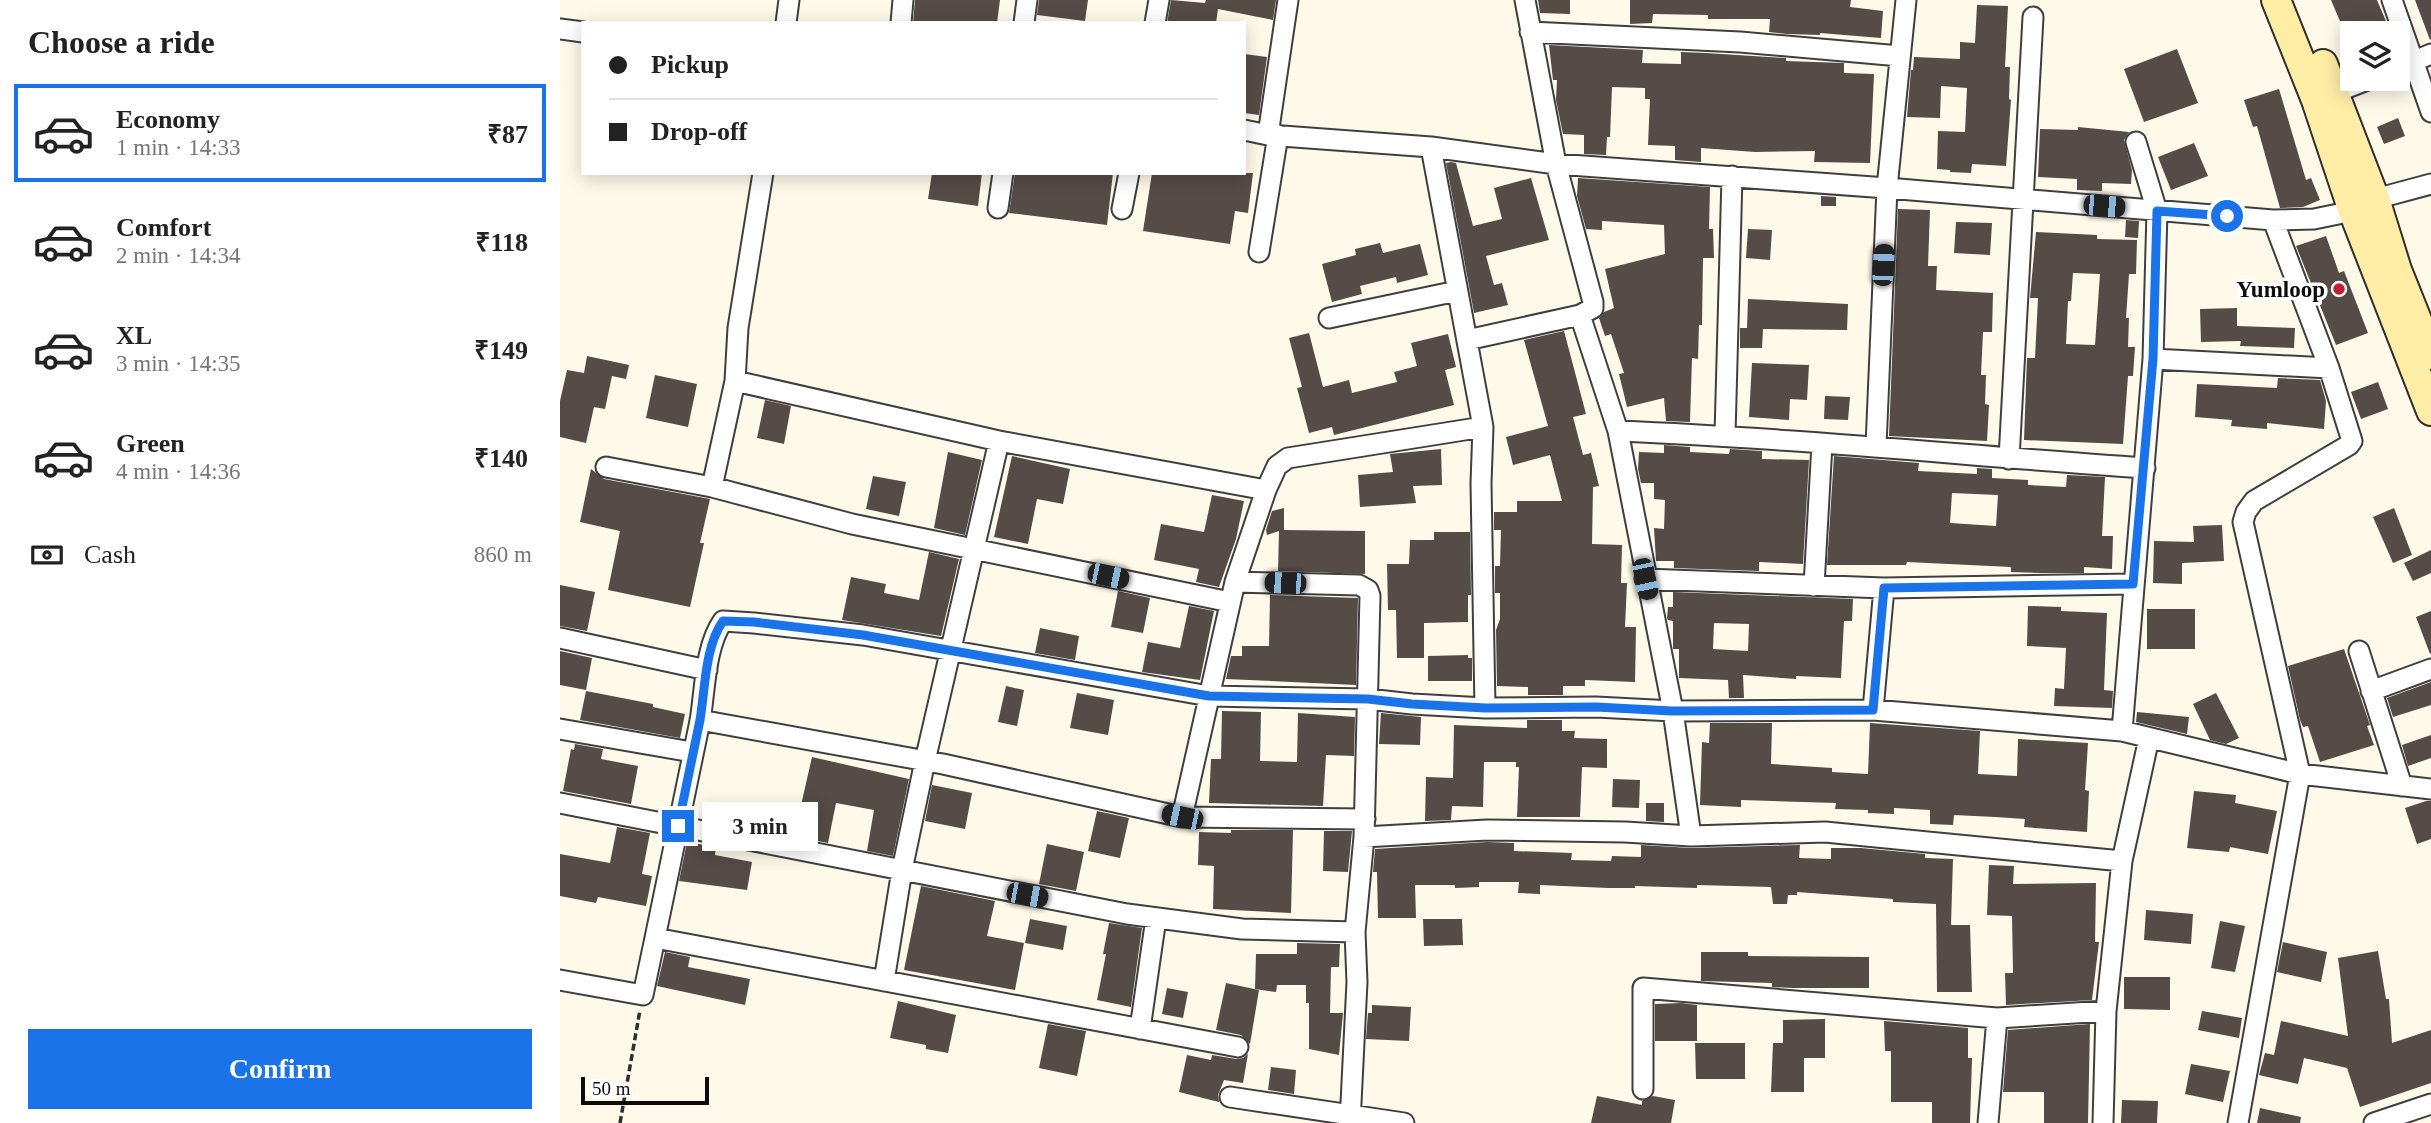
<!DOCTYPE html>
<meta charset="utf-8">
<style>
:root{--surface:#fff;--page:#f6f6f6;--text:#222;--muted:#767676;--line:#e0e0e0;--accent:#1a73e8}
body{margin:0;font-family:Georgia,serif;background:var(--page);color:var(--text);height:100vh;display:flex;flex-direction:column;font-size:26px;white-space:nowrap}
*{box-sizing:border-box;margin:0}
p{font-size:23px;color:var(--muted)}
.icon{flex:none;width:38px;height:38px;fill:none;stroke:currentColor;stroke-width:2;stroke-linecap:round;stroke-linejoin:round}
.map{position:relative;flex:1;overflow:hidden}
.panel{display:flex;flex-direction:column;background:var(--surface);width:560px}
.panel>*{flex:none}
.banner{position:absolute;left:21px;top:21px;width:665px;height:154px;border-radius:0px;box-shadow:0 4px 18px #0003;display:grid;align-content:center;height:154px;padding:0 28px;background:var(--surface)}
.tools{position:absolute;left:1780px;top:21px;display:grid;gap:14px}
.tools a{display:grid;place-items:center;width:70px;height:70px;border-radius:0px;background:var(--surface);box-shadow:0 4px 18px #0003;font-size:35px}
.scale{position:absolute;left:21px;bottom:18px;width:128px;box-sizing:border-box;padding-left:7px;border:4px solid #0c0c0c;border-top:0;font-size:19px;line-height:24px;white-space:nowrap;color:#0c0c0c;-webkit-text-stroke:5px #fff;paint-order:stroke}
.end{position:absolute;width:32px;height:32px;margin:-16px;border:9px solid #1a73e8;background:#fff;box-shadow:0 0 0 4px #fff}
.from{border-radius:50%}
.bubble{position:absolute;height:49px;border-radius:0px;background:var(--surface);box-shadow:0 4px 18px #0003;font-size:23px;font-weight:700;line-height:49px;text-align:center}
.car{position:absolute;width:21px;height:42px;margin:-21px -10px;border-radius:9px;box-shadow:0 0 5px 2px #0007;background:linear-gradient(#222 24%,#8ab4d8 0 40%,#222 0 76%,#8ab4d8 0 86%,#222 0)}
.banner b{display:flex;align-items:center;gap:24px;height:66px;font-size:26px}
.banner b+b{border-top:2px solid var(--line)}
.banner i{width:18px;height:18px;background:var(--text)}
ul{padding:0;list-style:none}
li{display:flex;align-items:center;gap:21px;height:98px;margin:0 14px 10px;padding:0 14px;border:4px solid transparent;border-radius:0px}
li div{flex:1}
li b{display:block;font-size:26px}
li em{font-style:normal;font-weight:700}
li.active{border-color:var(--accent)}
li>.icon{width:63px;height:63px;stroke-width:1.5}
h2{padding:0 28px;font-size:32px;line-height:84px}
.pay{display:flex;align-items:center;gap:18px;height:77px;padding:0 28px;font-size:26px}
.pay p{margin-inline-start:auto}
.button{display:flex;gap:14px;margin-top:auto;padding:14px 28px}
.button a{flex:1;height:80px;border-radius:0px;background:var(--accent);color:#fff;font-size:28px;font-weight:700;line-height:80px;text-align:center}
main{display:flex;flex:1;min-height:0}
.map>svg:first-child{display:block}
.building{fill:#554b47;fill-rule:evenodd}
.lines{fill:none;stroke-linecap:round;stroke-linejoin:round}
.street-casing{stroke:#3f3f3f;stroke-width:23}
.secondary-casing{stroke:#2e2e2e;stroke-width:32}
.path{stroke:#2e2e2e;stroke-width:3.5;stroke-dasharray:7 3.5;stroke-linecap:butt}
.street{stroke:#fff;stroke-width:19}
.secondary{stroke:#ffeca5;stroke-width:28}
.route{stroke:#1a73e8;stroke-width:9}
.poi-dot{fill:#c21d35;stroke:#fff;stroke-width:2.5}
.labels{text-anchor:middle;stroke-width:7;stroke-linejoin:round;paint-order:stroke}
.poi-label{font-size:23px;font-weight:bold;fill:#0c0c0c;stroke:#fff;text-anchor:end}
</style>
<main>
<section class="panel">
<h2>Choose a ride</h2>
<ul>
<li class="active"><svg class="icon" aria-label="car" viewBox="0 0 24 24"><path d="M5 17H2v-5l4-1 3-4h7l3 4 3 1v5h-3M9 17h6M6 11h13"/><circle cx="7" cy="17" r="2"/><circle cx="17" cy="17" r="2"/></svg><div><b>Economy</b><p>1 min · 14:33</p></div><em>₹87</em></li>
<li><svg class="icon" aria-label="car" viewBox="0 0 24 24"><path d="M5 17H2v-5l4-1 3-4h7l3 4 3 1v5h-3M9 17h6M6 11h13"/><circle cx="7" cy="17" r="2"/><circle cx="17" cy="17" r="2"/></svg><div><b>Comfort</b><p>2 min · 14:34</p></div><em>₹118</em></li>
<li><svg class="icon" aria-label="car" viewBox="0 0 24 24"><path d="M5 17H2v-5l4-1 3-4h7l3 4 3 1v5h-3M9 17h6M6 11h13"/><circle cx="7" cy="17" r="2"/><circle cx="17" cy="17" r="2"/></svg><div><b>XL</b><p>3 min · 14:35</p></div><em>₹149</em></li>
<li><svg class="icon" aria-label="car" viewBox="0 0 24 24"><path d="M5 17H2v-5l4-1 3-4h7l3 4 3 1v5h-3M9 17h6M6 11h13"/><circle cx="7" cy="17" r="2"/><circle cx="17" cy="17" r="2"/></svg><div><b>Green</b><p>4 min · 14:36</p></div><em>₹140</em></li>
</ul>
<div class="pay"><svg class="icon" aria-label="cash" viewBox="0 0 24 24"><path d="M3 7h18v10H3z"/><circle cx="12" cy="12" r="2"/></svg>Cash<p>860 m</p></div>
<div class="button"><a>Confirm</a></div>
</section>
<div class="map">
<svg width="1871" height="1123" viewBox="0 0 1871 1123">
<rect width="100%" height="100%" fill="#fff9ea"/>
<path class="building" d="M355 0H440L437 23H353Z
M479 0H528L525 21 477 15Z
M611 0 645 3 646 0H716L713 20 658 9 656 23H607Z
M978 0H1010V14L980 13Z
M1070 0H1291L1290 7 1323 11 1321 38 1260 33V35L1227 34 1209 32 1210 19H1148V15L1093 14 1092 23 1070 24Z
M1771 0H1817L1831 33H1785Z
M1855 0H1871V39L1870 40Z
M1417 5 1448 6 1445 67H1450L1449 99 1451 100 1446 166 1412 164 1411 173 1390 172V170L1377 169 1378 131 1405 132 1407 88 1381 86 1380 118 1347 117 1351 70H1353L1354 57 1400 59V42L1415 43Z
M989 45 1083 50 1082 63 1121 64V52L1146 53 1226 58V61L1284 63V73L1314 74 1310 163 1254 162 1255 151 1195 152 1141 148V162L1115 160V146L1088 145 1090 99H1085V88L1052 87 1050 137H1047L1046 155 1024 154V135L1003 134 996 100 997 80H993Z
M1617 49 1638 103 1584 122 1564 69Z
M684 54 707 57 699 115 684 113Z
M1719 89 1746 180 1751 178 1760 200 1743 207 1720 208 1697 126 1693 127 1684 100Z
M1838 118 1845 136 1824 144 1817 127Z
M1518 127 1569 132 1564 140 1572 170 1571 184 1542 183V191L1517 190V179L1478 177 1480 129 1518 130Z
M1634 143 1648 176 1611 190 1598 157Z
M891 162 896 163 913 226 942 219 934 188 971 178 989 240 926 256 934 285 942 283 948 305 914 313 886 163Z
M372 173H422L418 206 368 199Z
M455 173H553L547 225 449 213Z
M592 173H693L688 213 675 211 670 244 583 231Z
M1018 178 1150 187 1149 229H1153L1154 258H1143L1142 325H1139L1138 359 1132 358 1130 422 1106 421 1104 398 1067 407 1059 374 1064 373 1051 334 1045 336 1039 318 1044 312 1054 308 1045 269 1105 254 1104 225 1042 221V230L1026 229 1017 196Z
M1261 196 1276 197V206H1261Z
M1338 209 1370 210 1368 266H1377L1376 290 1433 293 1432 332H1423L1421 375H1426L1425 404 1429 405 1427 441 1329 436Z
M1566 220 1579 221 1578 238 1565 237Z
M1396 222 1432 223 1430 255 1394 253Z
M1188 229 1212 230 1210 260 1186 258Z
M1476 232 1537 235V239L1577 240 1576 274H1569L1566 318H1569L1568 347H1575L1573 376H1568L1563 444 1464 440 1467 358H1475L1478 298H1470ZM1513 273 1540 274 1535 345 1506 344 1508 301H1511Z
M1766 236 1779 273 1784 271 1808 333 1776 345 1736 246Z
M820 243 823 253 860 244 868 275 837 283 836 277 800 286 802 294 772 302 762 264 796 255 795 249Z
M1188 299 1288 304 1287 330 1203 329 1202 348H1180V328H1187Z
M1677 308V326L1735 328 1734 348 1680 346 1681 341 1641 342 1640 309Z
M1004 331 1026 414 1013 417 1023 455 1031 453 1039 486 1033 487 1032 544 1062 545 1061 583H1067L1065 627H1076L1075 682 1025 680V686H1003V695H968V687L937 686 936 630 940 619V593H935V566H940L941 530H934V512H957V501H1002L990 455 953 465 946 437 988 426 964 340Z
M749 333 763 387 789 380 792 393 837 382 834 372 857 366 851 343 888 334 896 367 885 370 894 405 774 435 772 427 749 433 737 388 742 387 729 338Z
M27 356 69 365 66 379 52 376 45 409 34 407 26 443 0 437V401L7 370 24 373Z
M1192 363 1249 365 1247 400 1230 399 1229 420 1189 417Z
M95 375 137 384 128 427 86 418Z
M1718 378 1760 380 1766 401 1764 429 1707 423V429L1671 426 1672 420 1635 417 1637 384 1717 388Z
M1818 382 1828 409 1801 419 1791 392Z
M1265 396 1290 397 1288 420 1264 419Z
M205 400 231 406 224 444 197 438Z
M1104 445 1130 447V452L1169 454 1170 449 1202 451V459L1249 460 1243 564 1199 562V571L1114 568V561H1096L1094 528 1104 529 1105 500 1094 499V483H1081L1078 469 1079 452 1104 453Z
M881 449 882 485 853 486 856 503 800 507 798 475 833 472 830 454Z
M388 452 422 460 405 535 374 528Z
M452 456 510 469 503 504 477 499 468 544 434 537Z
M1274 456 1359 463 1358 471 1417 474V468L1432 469V478L1468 480V485L1506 487 1507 475 1545 477 1542 536H1553L1552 569 1524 567V573H1480L1451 572V567L1347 562 1346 565H1267ZM1392 493 1438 495 1436 526 1390 523Z
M31 469 44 479 150 499 140 543H144L130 607 48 590 60 531 20 522Z
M313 476 346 482 339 516 306 509Z
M652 495 684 501 676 539 659 587 636 582 639 569 594 560 601 524 644 532Z
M724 508V530L805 531V574L718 571 719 531 707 535 706 530 712 511Z
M1834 508 1852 555 1833 563 1813 517Z
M1662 525 1664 561 1622 563V584L1593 583 1594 541 1634 542 1633 526Z
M874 532H910L911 595H908V622L864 623V658H837L836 610H828L827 564H849L850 540H874Z
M1871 550V573L1853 581 1844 563Z
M369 552 399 559 381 636 282 620 291 577 326 584 324 593 359 600Z
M0 585 35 592 27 631 0 626Z
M558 591 590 598 583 633 551 627Z
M1113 592 1293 599 1292 621H1284L1281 678 1236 676V679L1183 675 1184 698H1169L1168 680 1119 678V649H1113V621L1108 620 1107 618 1108 607H1113ZM1154 623 1189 624 1188 651 1153 649Z
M710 595 798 598 796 685 666 679 671 656H682V646H709Z
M629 606 654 611 640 680 582 672 588 642 620 648Z
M1468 606 1501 607V611L1547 613 1544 690 1553 691 1552 708 1494 706 1495 688 1504 689 1506 648 1467 646Z
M1587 609H1635V649H1587Z
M1871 611V653L1870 654 1856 617Z
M480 628 519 636 515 660 475 653Z
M1784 649 1810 725 1807 726 1814 745 1760 762 1748 726 1743 727 1740 720 1728 666Z
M0 651 32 658 26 690 0 685Z
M908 655V658H912V681H868V656Z
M1871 682V705L1833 717 1827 698Z
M446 686 464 690 457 726 438 722Z
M26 691 93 704V707L125 714 120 738 20 720Z
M517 693 554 700 548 735 510 728Z
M1656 693 1679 738 1666 744 1650 740 1633 704Z
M662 711 701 712 700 761 737 762 738 713 795 717 794 756 766 755 763 806 649 803 651 759H661Z
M1577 712 1629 717 1627 734 1576 722Z
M821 713 861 717 860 745 819 744Z
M967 720H1002V731H1015L1014 738 1047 739V768L1022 767 1020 817H957L959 767H956V762H924L923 807 892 806 891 820 865 821 866 777 893 778 894 725 967 728Z
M1150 723H1212L1211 764 1272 768V772L1308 774 1310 723 1420 731 1418 774 1457 776 1458 739 1528 743 1525 790 1529 791 1527 832 1464 827 1465 819 1435 817 1394 815 1393 825 1370 824V810L1334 808V814L1308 813V810L1275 809 1276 803 1181 800V807L1140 805 1142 742 1149 743Z
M1871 735V758L1848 766 1842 745Z
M15 744 43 749 41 759 78 766 71 804 3 791 11 749 14 750Z
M252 757 349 779 333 856 307 851 314 810 276 803 268 843 234 836Z
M1053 779 1080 780 1079 808 1052 807Z
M372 785 412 793 405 829 365 821Z
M1634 791 1676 795 1675 803 1717 811 1708 854 1670 847 1669 852 1627 848Z
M1866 801H1871V839L1857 844 1845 808Z
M1086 803H1104V822L1086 821Z
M537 811 569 818 560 858 528 851Z
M57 827 90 833 82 874 92 876 86 906 38 897 36 903 0 896V854L50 863Z
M671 830H733L731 913 653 909 654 866 638 865 639 832 671 833Z
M764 831H792L788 872 763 871Z
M127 842 156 847 155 855 192 862 187 890 119 881Z
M927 842 954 843V851L1012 853 1011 860 1051 861 1052 856 1081 857V845L1131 848 1240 845 1239 858 1271 859V848H1301L1365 854V858L1393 859 1391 925H1410L1412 992H1377L1376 904 1333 902V899L1237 892V895H1228L1227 904H1213L1211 887 1137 885V888L1075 886V888H1048L980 885V894L958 893 959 882H919V887L895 888V885H855L856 918H818L817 872H813L815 849Z
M487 844 524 852 516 891 479 884Z
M1429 865 1454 866 1453 884 1536 883 1535 942H1539L1532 1000 1446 1005 1445 973H1453L1452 916 1427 915Z
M361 886 435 901 427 936 464 943 455 990 344 970Z
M1586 910 1633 914 1631 944 1584 940Z
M470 919 507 926 503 950 465 943Z
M863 919H902L903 945 864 946Z
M1660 921 1685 926 1675 972 1651 968Z
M549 923 582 928 571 1007 537 1000 546 954H543Z
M1723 942 1767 952 1761 982 1717 972Z
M737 943 780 944 779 967H771L770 1013H783L779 1055 749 1049V1003H746V985H717L716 992 695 989 696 954H737Z
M1818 951 1826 999H1829L1832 1043 1871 1030V1083L1800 1107 1787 1068 1744 1058 1738 1084 1699 1075 1705 1053 1714 1055 1721 1021 1788 1036 1778 958Z
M105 952 130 957 128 967 190 979 185 1005 97 986Z
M1141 952H1188V956L1309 957V988H1233L1212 987V983L1141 981Z
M1564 977H1610V1010L1564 1009Z
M666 983 699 990 690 1044 681 1035 656 1030Z
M607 988 628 992 623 1018 602 1014Z
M338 1001 396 1015 388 1053 366 1049V1045L330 1038Z
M1121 1003 1137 1005V1041H1095V1004Z
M812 1005 851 1007 849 1041 806 1039 808 1013H812Z
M1642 1011 1682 1018 1679 1038 1638 1030Z
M1265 1019V1058H1244V1092H1211L1213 1043H1223V1020Z
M1324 1021 1408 1028V1058H1412L1410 1123H1372V1102H1331V1051H1325Z
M488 1024 526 1031 517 1076 479 1068Z
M1530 1024 1528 1123H1484V1092H1443L1448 1030Z
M1135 1043H1185V1079H1136Z
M688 1054 683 1083 664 1080 658 1095 659 1102 619 1092 627 1055 651 1060 652 1055 676 1059 683 1058Z
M1631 1064 1670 1071 1663 1102 1625 1094Z
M711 1067 736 1070 734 1094 708 1090Z
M1037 1096 1082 1105V1101L1093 1096 1115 1100 1111 1123H1031Z
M1562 1100 1598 1101 1597 1123H1561Z
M1700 1108 1741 1117 1740 1123H1697Z"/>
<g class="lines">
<defs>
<path id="street" d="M1832 0 1871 112
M226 23 229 0
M341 23 343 0
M464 23 467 0
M595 23 599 0
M0 29 23 32
M970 32 1180 42 1340 56
M1838 68 1871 54
M1774 93 1810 79
M684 130 708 135 871 147
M708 135 728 0
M1815 199 1871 184
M438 208 443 173
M562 209 569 173
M699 252 718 135
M1020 315 1058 431
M769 318 897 291
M907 340 1020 315 1033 308V302L996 164 965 0
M1593 359 1769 368
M175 381 439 441 706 490
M1165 435 1172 176
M1316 446 1327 188 1713 220 1754 219 1793 211
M1449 459 1473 17
M46 467 152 487 292 524 670 602
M1585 468C1409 456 1234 438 1058 431L1113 711 1131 836 1265 832 1562 861 1589 738
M152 487 175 381 178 328 203 173
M1085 579 1324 588 1573 584
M675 582 799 585 808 590 810 596 804 837 795 932 797 982 790 1123
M1254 586 1262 444
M0 638 147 670
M1799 651 1842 786
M1811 691 1871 669
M925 708 921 483 923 427 871 147 996 164 1327 188 1346 0
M1313 710 1324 588
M140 720 383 764 622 817 805 819
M0 729 132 752
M1562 731 1593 359 1597 211 1576 142
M0 803 567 914 682 929 795 932
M622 817 675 582 706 490 717 466 728 458 923 427
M804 837 927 830 1065 832 1131 836
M0 980 83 995 95 938
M324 981 342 870 365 761 439 441
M1546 1011 1562 861
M1437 1018 1546 1011 1543 1123
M580 1029 596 918
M678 1047 95 938C110 866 125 793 140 721 145 691 145 646 163 621L194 623 303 635 649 696 808 699 852 704 925 708 1036 707 1113 711 1313 710 1562 731 1740 774 1683 522 1686 512 1694 501 1789 445 1792 441 1769 368 1713 220
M1083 1089V988L1437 1018 1428 1123
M670 1097 844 1123
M1678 1123 1740 774 1871 789
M1814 1123 1871 1104"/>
<path id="secondary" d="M1716 0 1756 100 1793 211 1871 411
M1763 64 1815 199 1837 270 1871 355"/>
</defs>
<use href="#street" class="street-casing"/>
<use href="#secondary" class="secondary-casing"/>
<path class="path" d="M60 1123 80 1010"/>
<use href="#street" class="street"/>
<use href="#secondary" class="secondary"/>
</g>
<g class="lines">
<path class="route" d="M118 826C125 791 133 755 140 720 145 690 145 646 163 621L194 622 303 635 649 696 808 699 852 704 925 708 1036 707 1112 711 1313 710 1324 588 1573 584 1593 359 1597 211 1667 216"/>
</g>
<circle class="poi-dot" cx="1779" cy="289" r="7"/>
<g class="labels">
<g class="poi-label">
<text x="1765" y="297">Yumloop</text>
</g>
</g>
</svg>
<div class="tools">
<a><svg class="icon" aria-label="layers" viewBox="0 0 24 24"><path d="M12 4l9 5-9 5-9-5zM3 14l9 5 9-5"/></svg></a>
</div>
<div class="scale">50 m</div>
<i class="end from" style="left:1667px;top:216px"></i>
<i class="end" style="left:118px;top:826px"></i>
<div class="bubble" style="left:142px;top:802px;width:116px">3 min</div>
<i class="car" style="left:1544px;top:206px;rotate:95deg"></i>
<i class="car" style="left:1323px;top:265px;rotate:3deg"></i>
<i class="car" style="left:548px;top:576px;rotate:102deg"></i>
<i class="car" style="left:1085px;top:579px;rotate:168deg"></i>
<i class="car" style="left:725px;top:583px;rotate:272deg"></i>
<i class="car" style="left:622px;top:817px;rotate:282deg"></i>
<i class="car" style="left:467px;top:895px;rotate:101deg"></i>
<div class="banner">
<b><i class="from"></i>Pickup</b>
<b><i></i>Drop-off</b>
</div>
</div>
</main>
